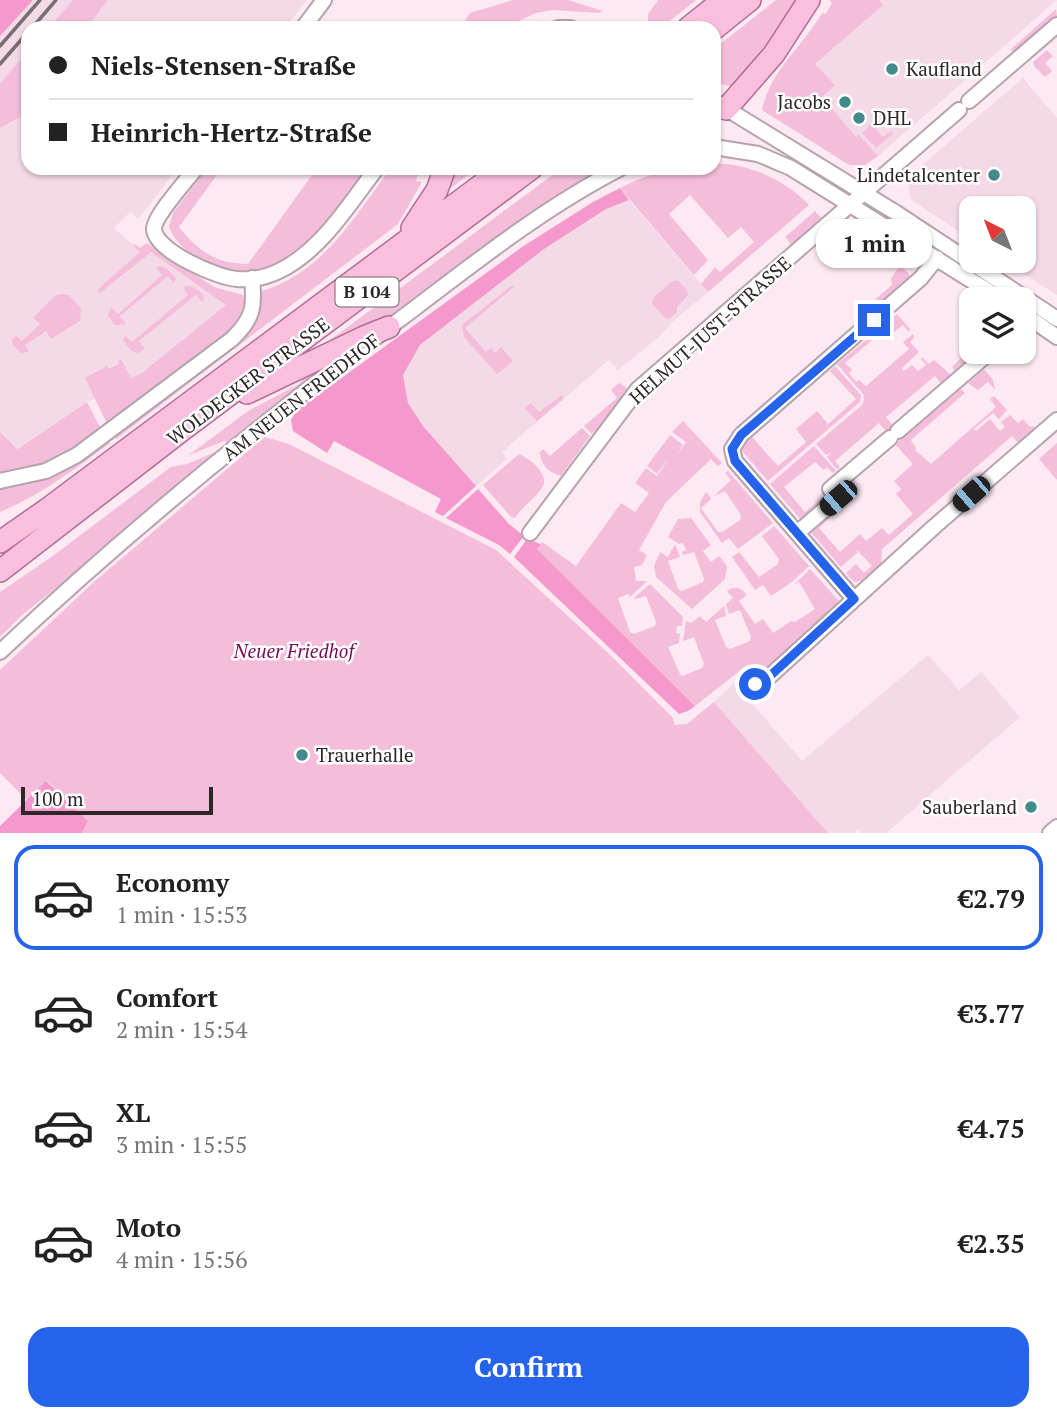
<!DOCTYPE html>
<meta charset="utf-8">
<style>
:root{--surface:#fff;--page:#f2f2f2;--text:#222;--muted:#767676;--line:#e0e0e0;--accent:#2563eb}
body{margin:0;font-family:"PT Serif",serif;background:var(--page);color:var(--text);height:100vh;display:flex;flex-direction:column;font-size:26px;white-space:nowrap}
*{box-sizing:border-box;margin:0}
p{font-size:23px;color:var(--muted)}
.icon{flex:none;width:38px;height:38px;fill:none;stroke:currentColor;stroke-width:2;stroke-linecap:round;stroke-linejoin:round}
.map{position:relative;height:833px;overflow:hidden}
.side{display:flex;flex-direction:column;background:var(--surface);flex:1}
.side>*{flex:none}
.top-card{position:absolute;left:21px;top:21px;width:700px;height:154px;border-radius:21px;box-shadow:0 2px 5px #0004;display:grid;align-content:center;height:154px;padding:0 28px;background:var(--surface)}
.needle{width:46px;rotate:318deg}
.controls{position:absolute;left:959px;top:196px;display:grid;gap:14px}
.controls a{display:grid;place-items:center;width:77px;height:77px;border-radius:14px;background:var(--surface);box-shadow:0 2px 5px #0004;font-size:35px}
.scale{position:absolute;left:21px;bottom:18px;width:192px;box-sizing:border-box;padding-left:7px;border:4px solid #2e272a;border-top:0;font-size:19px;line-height:24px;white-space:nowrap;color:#2e272a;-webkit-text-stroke:5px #fff;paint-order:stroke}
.end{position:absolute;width:32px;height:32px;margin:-16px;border:9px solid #2563eb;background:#fff;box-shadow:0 0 0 4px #fff}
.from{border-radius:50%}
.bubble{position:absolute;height:49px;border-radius:21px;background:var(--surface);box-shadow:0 2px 5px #0004;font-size:23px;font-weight:700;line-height:49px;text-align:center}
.car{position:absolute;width:21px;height:42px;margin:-21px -10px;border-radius:9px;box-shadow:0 0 5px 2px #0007;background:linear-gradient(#222 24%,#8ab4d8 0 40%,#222 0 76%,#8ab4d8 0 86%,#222 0)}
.top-card b{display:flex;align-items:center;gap:24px;height:66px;font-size:26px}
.top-card b+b{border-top:2px solid var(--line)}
.top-card i{width:18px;height:18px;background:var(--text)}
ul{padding:12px 0 0;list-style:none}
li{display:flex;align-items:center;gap:21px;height:105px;margin:0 14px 10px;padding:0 14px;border:4px solid transparent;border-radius:21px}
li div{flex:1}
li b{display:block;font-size:26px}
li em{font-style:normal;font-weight:700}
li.selected{border-color:var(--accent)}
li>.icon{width:63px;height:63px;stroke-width:1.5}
.action{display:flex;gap:14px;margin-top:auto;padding:14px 28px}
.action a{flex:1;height:80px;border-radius:21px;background:var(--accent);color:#fff;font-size:28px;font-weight:700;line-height:80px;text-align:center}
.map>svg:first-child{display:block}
.built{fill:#f4dae7}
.green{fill:#f4beda}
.forest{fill:#f598cb}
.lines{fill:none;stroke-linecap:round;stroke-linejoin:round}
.street-casing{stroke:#b5a4ad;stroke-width:18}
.primary-casing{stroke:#b16d92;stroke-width:24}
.street{stroke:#fff;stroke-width:14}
.primary{stroke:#fabedf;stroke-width:21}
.rail{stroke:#796e73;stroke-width:3.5}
.route{stroke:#2563eb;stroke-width:9}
.poi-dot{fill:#428a8b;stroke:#fff;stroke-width:2.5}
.labels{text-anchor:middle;stroke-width:5;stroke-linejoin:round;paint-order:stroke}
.shield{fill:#fff;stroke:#6d686a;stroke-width:2}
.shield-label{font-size:18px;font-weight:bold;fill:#2e272a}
.poi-label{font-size:19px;fill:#2e272a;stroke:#fff;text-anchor:start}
.street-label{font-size:19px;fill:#2e272a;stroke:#fff}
.park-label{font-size:19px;font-style:italic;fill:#790955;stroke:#fff}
</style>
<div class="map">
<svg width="1057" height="833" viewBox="0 0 1057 833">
<rect width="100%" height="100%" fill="#fce9f2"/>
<path class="built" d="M33 0H73L48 28H28V51L0 83V36Z
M108 0H307L285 28H87Z
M842 0H1057L878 156 865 165 856 139 823 109 810 55Z
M1023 78 1057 118V295L1004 261H1024V208H971V239L911 200 907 178Z
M28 105V168H178L139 218 130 212 114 228 140 251 148 244 243 306 148 377 87 402 16 449 0 432V128L19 118Z
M629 200 708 292 672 322 659 337 618 370 609 360 502 452 507 459 476 486 423 426 408 403 403 375 420 345 544 249 606 209Z
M928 655 959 690 981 672 1020 717 886 833H862L858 829 854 833H828L714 702 734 683 802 761Z"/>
<path class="green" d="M73 0H108L87 28H48Z
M513 0H568L603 11 599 13 552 10 536 13 503 28H464L468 22 465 20 470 13Z
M658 0H696L661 28H648V14Z
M776 0H802L783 31 738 81 729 86 714 82V49Z
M830 0H879L883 5 815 64 835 85 822 97 856 137 859 135 878 156 865 165H849L762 110C770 71 803 46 822 13L826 14 832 3Z
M1056 9 1057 16 1015 51 1010 50Z
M1047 50 1053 56 1045 63 1052 71 1045 77 1035 67 1033 62Z
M28 51V105L19 118 0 128V83Z
M871 124 883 137 891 131 893 134 876 148 862 133Z
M714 164C747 162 787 181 809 205L708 292 701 284 715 267 720 272 754 242 741 227 728 238 690 195 669 214 708 260 694 275 620 188C653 171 677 168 714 168Z
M207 168H222L179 227C198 251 216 264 248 264L317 168H370C337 210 298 273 238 273 229 273 220 268 212 265 195 259 176 245 169 227L173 213Z
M384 168H387C352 213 322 269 265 286L294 271 317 252Z
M391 168H427L425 176 422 174 417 176 416 181 422 182 398 224 116 439 113 434 246 333 258 314 262 291C324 272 354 217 391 168Z
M454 168H477L447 191Z
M562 168H609L521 221 384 320 310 355Z
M815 211 822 219 821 222 793 247 785 237Z
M147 243 214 287 243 295 247 310 237 329 109 428 85 378 107 366 109 369 119 364 118 361 121 359 131 378 142 373 226 305 151 252 100 293 97 290 140 252 133 245 135 244 140 248Z
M878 244 899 257 898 262 892 267 883 260 875 263 865 251 872 245Z
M900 265 909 274 911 281 871 316 865 308 892 285 891 279Z
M159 266 166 268 176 278 174 283 168 276 120 316 126 324 115 325 108 316 111 307 118 314 162 275 156 268Z
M677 280 686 288 688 295 677 307V312L669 319 665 318 652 304 653 298 671 282Z
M186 286C193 285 204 292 204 300L202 302 196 295 139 341 145 349 138 353 131 351 123 340 125 335 132 342 188 295 183 288Z
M511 286 514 287 465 328 486 352 491 348 495 353 501 347 513 361 497 374 464 337 462 325Z
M63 294 69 295 81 308 80 321 51 339 46 331 25 345 29 352 20 353 13 345 12 339 16 335 22 341 40 324 33 318 56 295Z
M897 314 910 329 909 332 903 325 893 333H889L883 326Z
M876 332 878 335 845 363 852 370 849 373 856 382 859 380 866 386 909 349 903 342 913 334 914 338 910 342 919 352 902 368 904 371 912 365 918 371 926 365 921 359 922 357 929 364 934 360 951 375 941 383 935 376 886 417 903 438 961 389 965 393 911 440 916 448 915 450 931 464 996 407 990 399 994 396 1007 410 999 419 993 413 974 429 976 431 990 419 1000 431 1005 427 1001 422 1010 415 1018 423 1023 419 1030 427 1032 426 1035 428 1018 443 1012 436 882 549 881 566 865 580 854 582 846 573 856 564 864 573 872 566 857 550V553L841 567 809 530 836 509 839 510 819 528 840 552 860 534 866 541 882 528 889 535 913 514 896 494 901 489 894 481 913 464 896 445 900 440 896 435 892 438 879 423 835 461 840 467 837 470 827 457 831 453 826 455 816 444 862 405 864 400 863 394 837 364Z
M357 345 231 443 224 441 189 455 248 411 299 384 306 376Z
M971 348V352H981L956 373 952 367Z
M835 366 861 395 860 402 768 481 742 451V447L752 437 778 466 806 442 796 429 817 411 828 424 856 399 830 371Z
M984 369 993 380 995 390 988 382 978 390 968 383Z
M619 383 626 387 627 395 598 432 594 431 592 434 584 426 617 398 611 390Z
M562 395 564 398 537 421 525 408 531 403 539 412Z
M87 402 103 433 46 466 0 477V432L17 449Z
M683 421 722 463 718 466 711 459 666 502 639 550 647 555 642 565 634 567 636 581H647L630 597 628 594 618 598 630 632 634 634 655 626 656 622 646 596 635 599 634 598 650 584 683 617 682 626H677L676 633 680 634 679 643 668 647 680 674 682 676 702 668 704 664 694 637 683 641 686 621 691 623 700 616 706 622 724 606 726 616 715 620 726 647 730 649 750 641 751 637 740 610 729 614 726 604 733 598 727 591C735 585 741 588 747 595L739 601 755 624 763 619 773 633 791 621 795 622 815 609 799 582 794 585 810 569 839 601 837 608 773 667 742 669 695 706 537 549 542 542 576 566 621 503 635 512 649 493 635 483 646 468 657 476 670 457 657 474 647 466 670 435 683 445 674 459 686 442 672 432Z
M582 428 590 436 561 476C549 473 540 464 540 452L543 449 550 456Z
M265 437 289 444 496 550 607 652 673 718 675 725 687 724 714 702 828 833H82L88 821 47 781 27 800 0 773V670L95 581Z
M107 439 110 443C75 469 41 495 0 512V484Z
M1057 443V480L1039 459Z
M814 446 836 471 833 473 827 467 824 470 815 462 784 487 805 512 825 495V501L802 521 770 484Z
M223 449 118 539 22 615 0 637V592L50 558 171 467 187 464Z
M519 454C529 458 551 475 542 488 537 496 522 507 515 518L511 517 483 485Z
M728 471 773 523 738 549 729 538 722 543 700 512V502L706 492 711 499 701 508 718 532H722L740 520 741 515 725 491 714 496 731 480 725 473Z
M691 518 711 545 703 551 711 562 719 556 727 566 725 579 692 609 656 577 654 566 660 552 668 557 675 544 680 557 668 561 678 589 682 591 703 582 704 579 694 552 683 555 682 552 686 550 683 543 679 544 668 537 678 519Z
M773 527H775L809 566 792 582 771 596 763 585 755 590 732 557 739 552 759 577 778 564 779 559 762 536Z"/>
<path class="forest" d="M0 0H33L0 36Z
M620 188 629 200 606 209 544 249 420 345 403 375 408 403 423 426 476 486 443 516 435 512 441 499 334 441 327 453 293 431 291 420 296 411 522 247 593 202Z
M478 489 509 524 524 536 510 554 499 545 446 518Z
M527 539 541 544 537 549 695 706 688 711 679 714 514 557Z
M46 781 88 821 82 833H0V826Z"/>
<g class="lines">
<defs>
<path id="street" d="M303 28 324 0
M558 28H571
M714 101 898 214 1057 319
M969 101 1057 25
M714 147 758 154 791 168 1001 299
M196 168C187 180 154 216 154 229 155 251 218 278 237 279 251 280 267 277 279 271 321 251 349 204 377 168
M1024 314 1057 337
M898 431 990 352
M0 481 46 471 77 455 232 339C253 319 255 307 252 278
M530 533 638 389 959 110
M797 533 838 498 830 489 890 438
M854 599 735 461 732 449 741 435 921 278 937 258
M0 652C126 533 260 424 399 320 471 266 541 209 621 168
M750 689 770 676 935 526 1057 420
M1050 833 1057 827"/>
<path id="primary" d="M688 28 723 0
M714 29 750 0
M726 109 774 54 809 0
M412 228 437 190 445 168
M247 393 364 337 389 327
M0 542 46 510 504 168
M0 571 181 431 532 168"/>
</defs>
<use href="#street" class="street-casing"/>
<use href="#primary" class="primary-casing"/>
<use href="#street" class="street"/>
<use href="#primary" class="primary"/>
<path class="rail" d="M32 28 56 0
M0 46 40 0
M0 64 28 32"/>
</g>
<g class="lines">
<path class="route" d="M755 684 770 676 854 599 735 461 732 449 741 435 874 320"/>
</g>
<g class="poi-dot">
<circle cx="892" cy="69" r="7"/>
<circle cx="845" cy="102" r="7"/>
<circle cx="859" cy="118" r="7"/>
<circle cx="994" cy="175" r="7"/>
<circle cx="302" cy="755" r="7"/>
<circle cx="1031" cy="807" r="7"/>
</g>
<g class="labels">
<rect class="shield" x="335.5" y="277.5" width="63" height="29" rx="5"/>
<g class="shield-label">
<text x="367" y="298">B 104</text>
</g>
<g class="poi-label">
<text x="906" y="76">Kaufland</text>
<text x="831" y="109" text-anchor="end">Jacobs</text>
<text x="873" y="125">DHL</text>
<text x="980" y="182" text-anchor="end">Lindetalcenter</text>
<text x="316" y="762">Trauerhalle</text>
<text x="1017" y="814" text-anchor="end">Sauberland</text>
</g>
<g class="street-label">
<text transform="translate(710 330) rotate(-42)" y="7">HELMUT-JUST-STRASSE</text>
<text transform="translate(248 381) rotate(-37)" y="7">WOLDEGKER STRASSE</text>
<text transform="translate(301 397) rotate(-38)" y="7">AM NEUEN FRIEDHOF</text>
</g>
<g class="park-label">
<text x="294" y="658">Neuer Friedhof</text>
</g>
</g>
</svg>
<div class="controls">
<a><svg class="needle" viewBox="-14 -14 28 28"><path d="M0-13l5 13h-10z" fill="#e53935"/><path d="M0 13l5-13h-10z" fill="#767676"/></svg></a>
<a><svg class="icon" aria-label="layers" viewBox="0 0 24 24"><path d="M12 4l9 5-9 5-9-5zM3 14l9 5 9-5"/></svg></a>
</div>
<div class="scale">100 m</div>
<i class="end from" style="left:755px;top:684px"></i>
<i class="end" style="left:874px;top:320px"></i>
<div class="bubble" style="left:816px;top:219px;width:116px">1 min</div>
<i class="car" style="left:971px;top:494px;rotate:229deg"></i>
<i class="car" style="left:838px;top:498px;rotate:229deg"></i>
<div class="top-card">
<b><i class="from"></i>Niels-Stensen-Straße</b>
<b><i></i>Heinrich-Hertz-Straße</b>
</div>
</div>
<section class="side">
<ul>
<li class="selected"><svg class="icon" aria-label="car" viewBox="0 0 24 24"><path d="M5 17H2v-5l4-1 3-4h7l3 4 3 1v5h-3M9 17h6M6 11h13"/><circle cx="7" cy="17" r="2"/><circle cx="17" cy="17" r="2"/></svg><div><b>Economy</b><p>1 min · 15:53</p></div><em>€2.79</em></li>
<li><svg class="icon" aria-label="car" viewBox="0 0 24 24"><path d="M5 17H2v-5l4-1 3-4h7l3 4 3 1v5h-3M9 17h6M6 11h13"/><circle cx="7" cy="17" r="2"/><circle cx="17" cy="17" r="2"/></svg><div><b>Comfort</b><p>2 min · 15:54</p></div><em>€3.77</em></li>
<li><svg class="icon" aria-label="car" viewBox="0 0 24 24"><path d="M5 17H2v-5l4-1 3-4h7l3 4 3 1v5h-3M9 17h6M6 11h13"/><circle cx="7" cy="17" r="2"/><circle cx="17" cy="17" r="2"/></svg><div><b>XL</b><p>3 min · 15:55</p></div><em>€4.75</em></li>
<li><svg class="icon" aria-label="car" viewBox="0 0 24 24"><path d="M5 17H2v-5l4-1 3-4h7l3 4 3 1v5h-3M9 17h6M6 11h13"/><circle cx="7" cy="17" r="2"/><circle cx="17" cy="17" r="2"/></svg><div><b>Moto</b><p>4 min · 15:56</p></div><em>€2.35</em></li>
</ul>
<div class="action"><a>Confirm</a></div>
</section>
